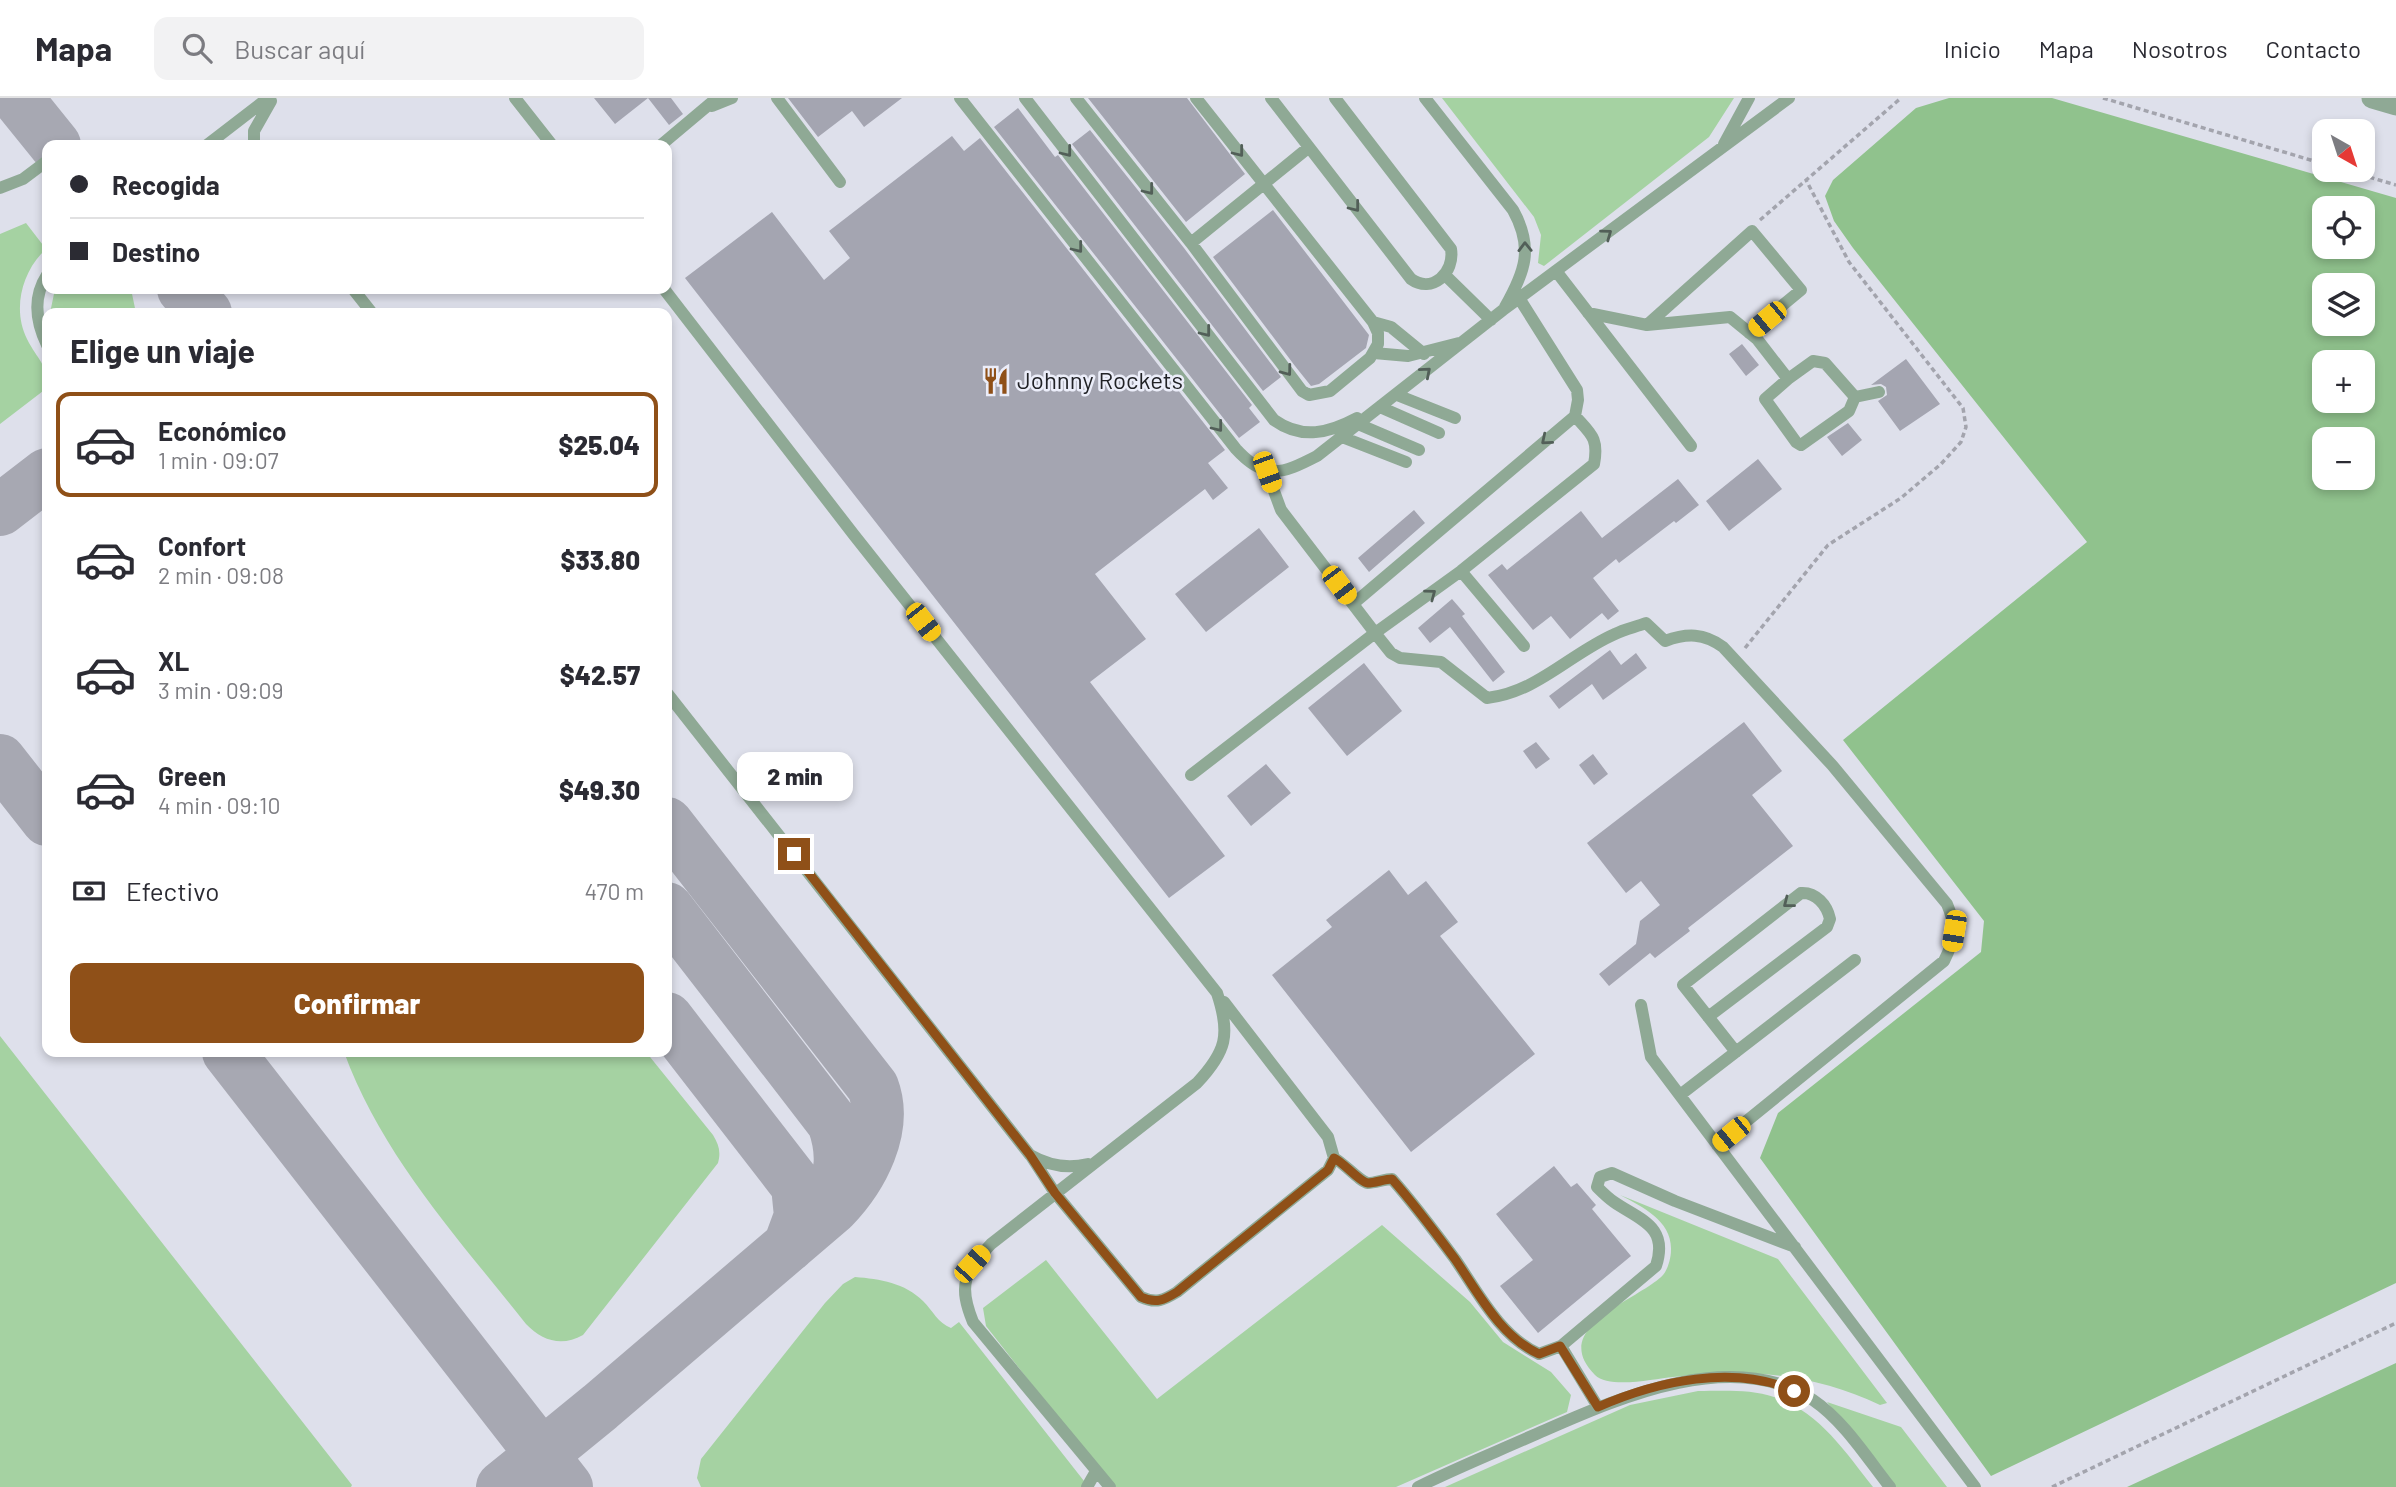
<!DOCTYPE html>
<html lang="es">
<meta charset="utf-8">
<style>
:root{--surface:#fff;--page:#f2f2f3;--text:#2b2b33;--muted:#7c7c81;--line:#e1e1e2;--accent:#8f5018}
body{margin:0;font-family:Barlow,sans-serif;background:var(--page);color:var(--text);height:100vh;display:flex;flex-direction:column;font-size:26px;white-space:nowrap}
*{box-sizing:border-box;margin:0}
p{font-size:23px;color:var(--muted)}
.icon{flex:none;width:38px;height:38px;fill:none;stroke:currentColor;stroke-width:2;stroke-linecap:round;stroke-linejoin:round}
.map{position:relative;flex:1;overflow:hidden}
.drawer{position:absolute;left:42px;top:210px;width:630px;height:749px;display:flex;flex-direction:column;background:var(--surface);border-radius:14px;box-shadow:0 4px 10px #0003}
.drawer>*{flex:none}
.top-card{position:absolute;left:42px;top:42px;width:630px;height:154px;border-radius:14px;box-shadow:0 4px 10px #0003;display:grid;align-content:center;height:154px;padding:0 28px;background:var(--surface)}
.needle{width:46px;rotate:141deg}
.controls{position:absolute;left:2312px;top:21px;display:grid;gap:14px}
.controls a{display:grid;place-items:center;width:63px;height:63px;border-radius:14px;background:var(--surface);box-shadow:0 4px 10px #0003;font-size:35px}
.end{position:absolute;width:32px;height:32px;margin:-16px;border:9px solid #8f5018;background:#fff;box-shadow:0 0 0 4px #fff}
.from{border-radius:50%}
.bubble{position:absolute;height:49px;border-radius:14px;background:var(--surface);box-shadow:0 4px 10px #0003;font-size:23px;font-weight:800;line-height:49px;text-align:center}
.car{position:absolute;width:21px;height:42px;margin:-21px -10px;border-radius:9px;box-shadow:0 0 5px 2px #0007;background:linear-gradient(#f5c518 24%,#345 0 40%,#f5c518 0 76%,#345 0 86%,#f5c518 0)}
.top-card b{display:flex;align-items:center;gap:24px;height:66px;font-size:26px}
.top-card b+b{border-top:2px solid var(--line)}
.top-card i{width:18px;height:18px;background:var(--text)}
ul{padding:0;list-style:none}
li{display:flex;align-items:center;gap:21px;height:105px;margin:0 14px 10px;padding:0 14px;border:4px solid transparent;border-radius:14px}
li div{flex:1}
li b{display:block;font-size:26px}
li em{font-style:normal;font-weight:800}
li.on{border-color:var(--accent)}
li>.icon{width:63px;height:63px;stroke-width:1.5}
h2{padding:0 28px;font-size:32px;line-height:84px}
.pay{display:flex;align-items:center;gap:18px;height:77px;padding:0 28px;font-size:26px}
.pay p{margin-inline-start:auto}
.button{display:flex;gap:14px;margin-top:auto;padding:14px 28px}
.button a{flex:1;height:80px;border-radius:14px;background:var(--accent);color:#fff;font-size:28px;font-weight:800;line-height:80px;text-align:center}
header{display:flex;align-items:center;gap:42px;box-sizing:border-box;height:98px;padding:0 35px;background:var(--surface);border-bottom:2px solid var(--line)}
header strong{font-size:33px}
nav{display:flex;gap:38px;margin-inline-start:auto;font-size:24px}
.search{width:490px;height:63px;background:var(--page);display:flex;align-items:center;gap:18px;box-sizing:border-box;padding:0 24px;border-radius:14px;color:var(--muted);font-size:26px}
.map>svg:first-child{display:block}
.green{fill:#a5d2a2}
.forest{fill:#90c28d;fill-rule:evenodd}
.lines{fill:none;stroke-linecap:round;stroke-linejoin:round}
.taxiway{stroke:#a7a8b2;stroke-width:52}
.building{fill:#a4a5b1}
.path{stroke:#a3a4ad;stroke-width:3.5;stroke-dasharray:5 3.5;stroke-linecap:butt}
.service{stroke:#8fa995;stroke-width:12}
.tertiary{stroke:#8fa995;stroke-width:21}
.oneway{stroke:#525f58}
.route{stroke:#8f5018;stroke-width:9}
.labels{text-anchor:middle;stroke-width:5;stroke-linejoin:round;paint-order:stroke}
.poi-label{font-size:24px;fill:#212226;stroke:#ebedf9;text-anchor:start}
</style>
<header>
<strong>Mapa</strong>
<div class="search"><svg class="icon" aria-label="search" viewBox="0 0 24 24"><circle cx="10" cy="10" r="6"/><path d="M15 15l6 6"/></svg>Buscar aquí</div>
<nav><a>Inicio</a><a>Mapa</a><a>Nosotros</a><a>Contacto</a></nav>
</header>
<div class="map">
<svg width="2396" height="1389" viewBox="0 0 2396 1389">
<rect width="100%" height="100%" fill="#dee0eb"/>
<path class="green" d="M1442 0H1734L1709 39 1544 168 1538 165 1541 137 1534 119Z
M26 125 46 151C22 173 12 211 27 241 38 263 47 264 47 290L0 326V136Z
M55 191H131L136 215H50Z
M0 938 352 1387 351 1389H0Z
M344 954H646L713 1037C719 1047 721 1054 718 1065L583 1237C562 1249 542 1243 526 1226 458 1140 382 1058 344 954Z
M1620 1097 1778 1161 1887 1305 1880 1307C1813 1275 1745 1270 1673 1279 1654 1281 1609 1291 1595 1277 1547 1229 1639 1202 1663 1177 1668 1171 1671 1160 1671 1152 1672 1123 1643 1109 1620 1097Z
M1382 1127 1470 1204 1503 1244 1551 1274 1571 1297 1567 1314 1396 1389H1116L1100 1373 986 1228 983 1210 1046 1162 1157 1301Z
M855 1179C880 1181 905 1185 923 1203 933 1213 938 1225 951 1230L959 1224 1084 1383 1082 1389H701L697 1380 701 1361 825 1205 843 1186Z
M1698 1293C1722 1293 1751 1291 1774 1299 1819 1313 1845 1354 1873 1389H1445L1630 1307Z
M1827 1304 1901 1329 1947 1389H1895Z"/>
<path class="forest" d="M1949 0H2052L2396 100V1185L1991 1378 1760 1060 1778 1015 1981 854 1984 823 1843 642 2087 444 1853 150 1834 123 1825 98 1833 82 1916 10ZM2324 110H2362V149H2324ZM2324 187H2362V226H2324ZM2324 264H2362V303H2324ZM2324 341H2362V380H2324Z
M2396 1265V1389H2127Z"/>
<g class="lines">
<path class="taxiway" d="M17 0 55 47
M183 191 206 215
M0 412 47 376
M0 662 47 722
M667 810 833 1025C843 1053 842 1077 829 1104
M667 920 797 1088 800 1118 789 1148
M228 954 567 1389
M502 1389 600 1309 833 1110C862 1080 889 1031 873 989L667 725"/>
</g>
<path class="building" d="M594 0H671L683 16 669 27 648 0 615 26Z
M788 0H902L864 29 852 13 818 39Z
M1088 0H1187L1245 76 1186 124Z
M1018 10 1055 59 1058 57 1252 307 1249 310 1260 324 1239 340 994 29Z
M1090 32 1184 150 1281 279 1263 293 1072 46Z
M952 38 964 53 980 40 1225 352 1208 365 1228 390 1213 402 1205 391 1095 476 1146 541 1090 584 1225 758 1169 800 685 180 772 114 824 182 850 160 829 133Z
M1273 112 1369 237 1366 250 1319 286 1311 288 1295 268 1213 159Z
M1742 246 1759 267 1746 278 1729 256Z
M1906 261 1940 306 1900 333 1878 303 1887 297 1886 289 1881 286 1871 287Z
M1848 325 1862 342 1842 358 1827 339Z
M1758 361 1782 391 1729 433 1706 403Z
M1678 381 1699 407 1676 425 1674 423 1619 465 1616 461 1593 480 1619 513 1608 522 1602 515 1570 541 1551 518 1533 532 1488 477 1502 466 1507 472 1581 413 1602 440Z
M1414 412 1425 425 1369 474 1358 460Z
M1259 430 1289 469 1206 534 1175 496Z
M1452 501 1465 516 1462 518 1505 574 1493 584 1450 529 1430 545 1418 530Z
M1610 552 1621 567 1636 555 1647 570 1603 602 1592 586 1559 611 1549 598Z
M1364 565 1402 613 1347 658 1308 610Z
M1744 624 1782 673 1752 697 1793 748 1688 830 1690 833 1655 860 1650 855 1609 888 1599 876 1636 846 1640 823 1660 807 1641 783 1626 795 1587 745Z
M1536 644 1550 661 1536 671 1523 653Z
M1593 656 1608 676 1594 687 1579 667Z
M1266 666 1291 695 1251 728 1227 698Z
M1389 772 1408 797 1426 783 1458 824 1440 838 1535 956 1411 1054 1272 877 1332 829 1326 822Z
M1554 1068 1571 1089 1577 1085 1596 1107 1592 1111 1631 1158 1538 1235 1500 1188 1533 1162 1496 1116Z"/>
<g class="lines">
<path class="path" d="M2103 0 2324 66
M2345 72 2396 87
M1760 122 1901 0
M1745 550 1828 447 1901 400 1941 366 1961 344 1966 329 1963 310 1849 164 1806 82
M2052 1389 2396 1225"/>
<path class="service" d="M515 0 552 47
M777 0 840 84
M960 0 1236 351C1265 383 1282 376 1317 358L1503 212 1789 0
M1025 0 1274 322C1302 342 1329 335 1357 320
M1076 0 1191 145 1302 293 1309 297 1330 293 1370 260 1378 246V235L1373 224 1196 0
M1271 0 1411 181C1432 196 1455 175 1451 151L1335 0
M1425 0 1513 112C1534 150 1525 174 1505 209
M712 8 732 0
M1724 46 1749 0
M207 47 268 0
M254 47V33L271 3
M661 47 717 0
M0 90 23 81 47 63
M1191 145 1308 50
M1556 173 1691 348
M47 177C32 200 36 224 47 247
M1445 177 1491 222
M353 191 372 215
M664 191 854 437 1217 895C1231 937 1226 954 1197 985L991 1146C964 1175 958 1187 973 1224L1110 1389
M1519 200 1577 292 1578 302 1575 318
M1588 215 1647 227 1730 219 1757 241 1788 281 1813 263 1825 265 1855 299 1849 313 1801 347 1796 344 1765 301 1788 281
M1373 224 1391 229 1424 256
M1647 227 1752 133 1801 192 1749 235
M1374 255 1408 258 1459 245
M1397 297 1455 320
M1855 299 1879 294
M1380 309 1439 335
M1358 326 1419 352
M1342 339 1406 364
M1461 473 1524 548
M1353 506 1575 318C1591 336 1599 340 1594 366L1461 473 1375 535 1391 555 1400 560 1441 564 1487 600C1536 595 1571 555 1615 536 1624 531 1636 529 1646 525L1665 543C1687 535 1704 535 1723 549L1832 667 1947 806C1956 827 1955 842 1944 863L1717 1047
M667 595 1030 1057C1049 1068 1067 1071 1088 1066
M1191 677 1375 535 1281 412 1267 374
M1641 907 1651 959 1975 1389
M1708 919 1827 829 1830 821C1827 807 1816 794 1801 795L1683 887 1736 954
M1680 997 1855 862
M1031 1058 1055 1095 1141 1199C1156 1206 1164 1202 1177 1194L1328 1072 1334 1060 1328 1039 1224 904
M1334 1060C1344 1065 1360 1084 1368 1085 1375 1085 1385 1081 1392 1081 1415 1107 1435 1134 1455 1161 1479 1196 1500 1238 1539 1256L1561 1248 1656 1168C1669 1128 1640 1122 1614 1104 1608 1100 1602 1094 1597 1089L1600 1079 1612 1075 1675 1103 1795 1149
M1561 1248 1598 1309
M1087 1389 1095 1375
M1418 1389C1456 1370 1496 1354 1534 1337 1612 1303 1731 1247 1813 1302 1844 1323 1867 1360 1890 1389"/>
<path class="tertiary" d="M2372 0 2396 7"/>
</g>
<defs><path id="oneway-chevron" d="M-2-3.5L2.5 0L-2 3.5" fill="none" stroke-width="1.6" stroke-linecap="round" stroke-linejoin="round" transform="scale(1.75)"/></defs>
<g class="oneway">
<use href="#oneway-chevron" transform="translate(1067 54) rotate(52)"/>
<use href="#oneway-chevron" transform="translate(1239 54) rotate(52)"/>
<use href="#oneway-chevron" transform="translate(1149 92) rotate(52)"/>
<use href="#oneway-chevron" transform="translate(1355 109) rotate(52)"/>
<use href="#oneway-chevron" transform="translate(1607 136) rotate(-36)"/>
<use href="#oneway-chevron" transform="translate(1525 149) rotate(-91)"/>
<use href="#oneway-chevron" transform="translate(1078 150) rotate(52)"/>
<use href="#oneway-chevron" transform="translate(1206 234) rotate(52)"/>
<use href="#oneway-chevron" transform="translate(1287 273) rotate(53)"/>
<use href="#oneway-chevron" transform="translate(1426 274) rotate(-41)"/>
<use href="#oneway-chevron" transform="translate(1218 329) rotate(52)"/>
<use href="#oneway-chevron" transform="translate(1546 342) rotate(140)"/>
<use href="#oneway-chevron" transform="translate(1431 496) rotate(-37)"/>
<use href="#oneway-chevron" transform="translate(1788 805) rotate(142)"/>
</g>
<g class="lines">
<path class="route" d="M794 756 1030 1057 1055 1095 1141 1199C1156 1206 1164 1202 1177 1194L1328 1072 1334 1060C1344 1065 1360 1084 1368 1085 1375 1085 1385 1081 1392 1081 1415 1107 1435 1134 1455 1161 1479 1196 1500 1238 1539 1256L1560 1248 1598 1309C1657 1283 1734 1266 1794 1293"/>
</g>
<defs>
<symbol id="restaurant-bare" viewBox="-9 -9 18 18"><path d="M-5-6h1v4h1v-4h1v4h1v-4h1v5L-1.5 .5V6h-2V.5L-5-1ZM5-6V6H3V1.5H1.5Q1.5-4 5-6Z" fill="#8f5018" stroke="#ebedf9" stroke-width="2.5" paint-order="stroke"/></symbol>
</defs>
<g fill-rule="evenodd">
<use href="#restaurant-bare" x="977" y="264" width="38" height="38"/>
</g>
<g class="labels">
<g class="poi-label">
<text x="1017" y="291">Johnny Rockets</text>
</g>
</g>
</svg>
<div class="controls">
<a><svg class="needle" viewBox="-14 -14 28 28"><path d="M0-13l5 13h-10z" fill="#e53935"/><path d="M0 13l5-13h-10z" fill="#7c7c81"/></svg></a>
<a><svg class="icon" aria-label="locate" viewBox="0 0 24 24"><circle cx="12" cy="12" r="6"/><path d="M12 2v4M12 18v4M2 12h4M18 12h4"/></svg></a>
<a><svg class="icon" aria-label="layers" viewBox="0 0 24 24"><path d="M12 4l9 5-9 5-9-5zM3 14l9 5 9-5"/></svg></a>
<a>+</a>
<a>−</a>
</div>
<i class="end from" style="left:1794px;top:1293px"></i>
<i class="end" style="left:794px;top:756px"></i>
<div class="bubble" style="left:737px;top:654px;width:116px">2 min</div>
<i class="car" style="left:1767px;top:221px;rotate:230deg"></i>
<i class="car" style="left:1267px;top:374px;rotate:160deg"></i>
<i class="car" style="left:1339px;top:487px;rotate:143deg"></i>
<i class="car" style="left:923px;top:524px;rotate:142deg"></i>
<i class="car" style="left:1954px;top:833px;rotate:189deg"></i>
<i class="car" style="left:1731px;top:1036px;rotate:231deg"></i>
<i class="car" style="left:972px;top:1166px;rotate:42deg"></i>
<div class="top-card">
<b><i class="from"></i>Recogida</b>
<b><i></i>Destino</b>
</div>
<section class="drawer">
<h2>Elige un viaje</h2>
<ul>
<li class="on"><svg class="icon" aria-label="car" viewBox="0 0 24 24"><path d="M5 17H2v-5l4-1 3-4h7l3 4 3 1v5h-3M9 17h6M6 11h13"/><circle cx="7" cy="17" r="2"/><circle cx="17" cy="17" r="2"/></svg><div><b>Económico</b><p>1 min · 09:07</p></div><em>$25.04</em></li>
<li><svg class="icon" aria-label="car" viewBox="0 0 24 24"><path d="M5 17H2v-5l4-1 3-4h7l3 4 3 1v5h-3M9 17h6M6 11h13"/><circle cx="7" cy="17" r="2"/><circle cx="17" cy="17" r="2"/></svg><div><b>Confort</b><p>2 min · 09:08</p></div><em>$33.80</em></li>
<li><svg class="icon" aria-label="car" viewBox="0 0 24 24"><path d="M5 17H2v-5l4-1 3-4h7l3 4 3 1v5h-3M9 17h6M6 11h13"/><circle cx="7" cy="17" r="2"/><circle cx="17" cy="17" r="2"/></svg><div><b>XL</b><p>3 min · 09:09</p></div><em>$42.57</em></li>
<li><svg class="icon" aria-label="car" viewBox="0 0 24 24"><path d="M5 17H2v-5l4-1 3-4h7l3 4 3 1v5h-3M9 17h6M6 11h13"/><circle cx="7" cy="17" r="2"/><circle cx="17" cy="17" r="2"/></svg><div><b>Green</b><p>4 min · 09:10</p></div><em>$49.30</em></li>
</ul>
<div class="pay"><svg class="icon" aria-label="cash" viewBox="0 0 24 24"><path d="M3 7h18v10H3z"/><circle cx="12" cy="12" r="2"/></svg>Efectivo<p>470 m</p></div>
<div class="button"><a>Confirmar</a></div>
</section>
</div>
